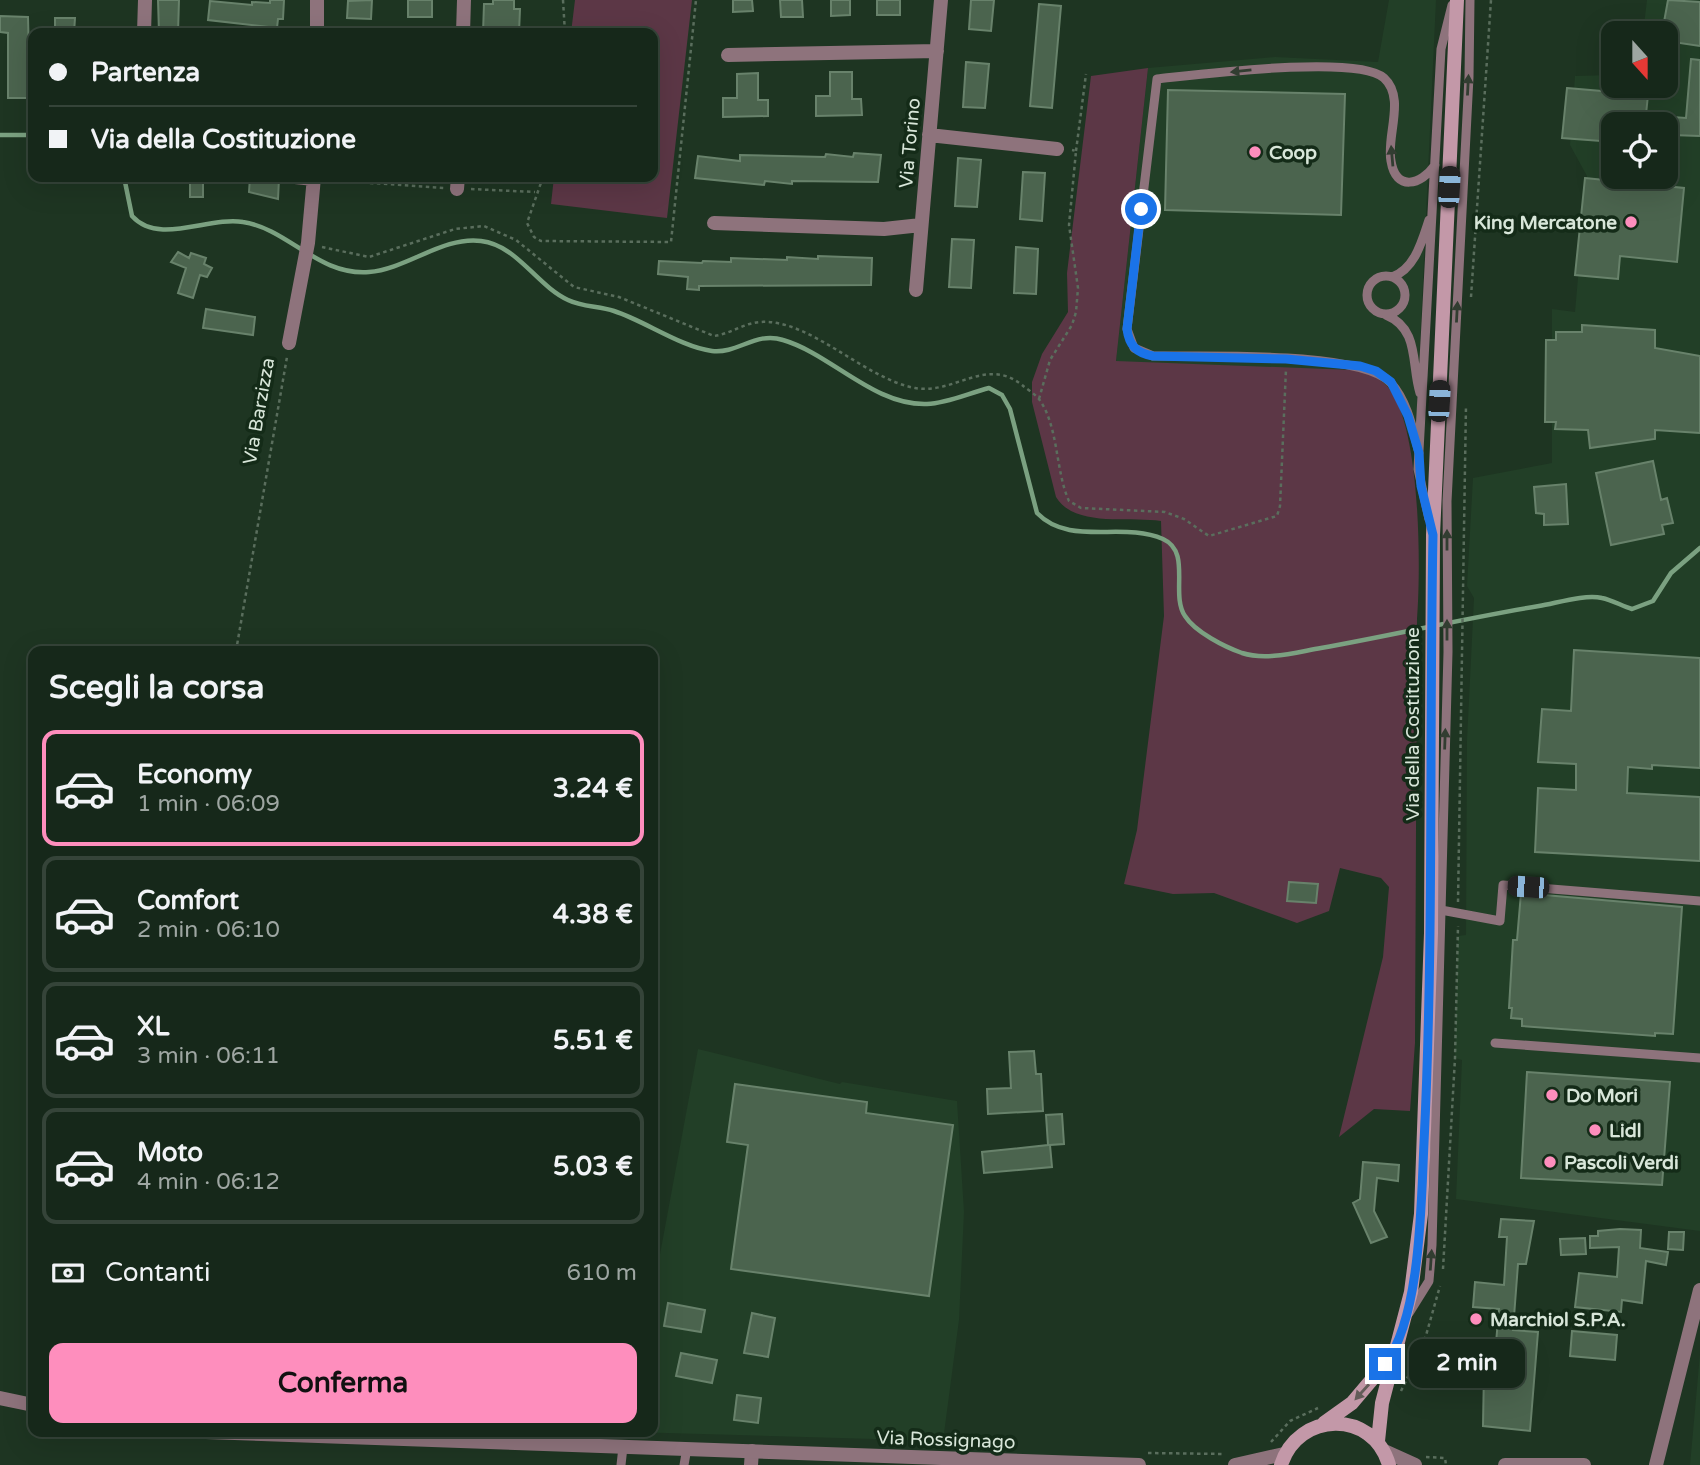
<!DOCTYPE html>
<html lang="it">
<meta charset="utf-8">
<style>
:root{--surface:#16281a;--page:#233427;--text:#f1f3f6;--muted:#9ea6a2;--line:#354439;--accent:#fe8ebd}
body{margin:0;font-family:"Varela Round",sans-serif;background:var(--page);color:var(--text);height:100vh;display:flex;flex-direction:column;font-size:26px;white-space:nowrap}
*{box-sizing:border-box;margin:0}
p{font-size:23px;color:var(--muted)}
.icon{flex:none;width:38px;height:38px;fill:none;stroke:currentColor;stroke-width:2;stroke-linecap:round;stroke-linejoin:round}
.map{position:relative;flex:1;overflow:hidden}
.panel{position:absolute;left:28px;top:646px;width:630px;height:791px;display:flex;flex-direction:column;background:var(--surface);border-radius:14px;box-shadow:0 7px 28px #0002,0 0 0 2px var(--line)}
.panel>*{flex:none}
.banner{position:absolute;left:28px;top:28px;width:630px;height:154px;border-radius:14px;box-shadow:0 7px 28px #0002,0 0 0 2px var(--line);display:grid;align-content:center;height:154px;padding:0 21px;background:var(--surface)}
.needle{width:46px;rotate:159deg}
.controls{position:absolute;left:1601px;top:21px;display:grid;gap:14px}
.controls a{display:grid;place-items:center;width:77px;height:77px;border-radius:14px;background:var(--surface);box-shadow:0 7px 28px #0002,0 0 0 2px var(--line);font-size:35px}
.end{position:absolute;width:32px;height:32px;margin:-16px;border:9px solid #1a73e8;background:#fff;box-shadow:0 0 0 4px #fff}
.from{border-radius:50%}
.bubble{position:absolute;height:49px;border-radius:14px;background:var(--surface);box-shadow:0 7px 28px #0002,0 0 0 2px var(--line);font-size:23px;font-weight:800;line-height:49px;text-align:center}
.car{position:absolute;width:21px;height:42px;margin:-21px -10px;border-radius:9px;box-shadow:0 0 5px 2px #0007;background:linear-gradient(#222 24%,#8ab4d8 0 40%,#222 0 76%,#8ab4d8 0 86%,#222 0)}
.banner b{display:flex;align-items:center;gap:24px;height:66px;font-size:26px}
.banner b+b{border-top:2px solid var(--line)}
.banner i{width:18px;height:18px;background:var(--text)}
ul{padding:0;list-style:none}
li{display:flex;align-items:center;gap:21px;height:116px;margin:0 14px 10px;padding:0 7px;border:4px solid var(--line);border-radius:14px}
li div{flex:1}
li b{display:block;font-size:26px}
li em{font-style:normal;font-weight:800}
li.on{border-color:var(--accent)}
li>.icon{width:63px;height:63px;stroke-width:1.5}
h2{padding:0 21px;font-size:32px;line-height:84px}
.pay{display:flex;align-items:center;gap:18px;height:77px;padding:0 21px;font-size:26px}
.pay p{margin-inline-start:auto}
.action{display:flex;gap:14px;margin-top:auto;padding:14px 21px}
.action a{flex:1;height:80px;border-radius:14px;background:var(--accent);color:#111;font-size:28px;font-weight:800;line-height:80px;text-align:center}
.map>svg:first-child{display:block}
.built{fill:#223f27;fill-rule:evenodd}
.green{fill:#5c3746}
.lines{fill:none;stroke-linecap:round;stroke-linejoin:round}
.stream{stroke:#7ba181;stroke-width:4.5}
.building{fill:#4b644e;stroke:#68826b;stroke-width:2}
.path{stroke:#5a6e5d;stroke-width:2.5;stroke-dasharray:3.5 3.5;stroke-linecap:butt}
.service{stroke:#8e737c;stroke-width:9}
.minor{stroke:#8e737c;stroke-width:14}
.tertiary{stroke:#8e737c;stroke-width:14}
.secondary{stroke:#c398a8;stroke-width:14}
.oneway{fill:#323d31}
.oneway2{fill:#635c59}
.route{stroke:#1a73e8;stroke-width:9}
.poi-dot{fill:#fe8ebd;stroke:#142b18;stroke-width:2.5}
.labels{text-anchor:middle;stroke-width:7;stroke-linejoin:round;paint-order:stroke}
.street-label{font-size:19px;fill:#d8e6d9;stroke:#142b18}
.poi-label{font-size:19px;font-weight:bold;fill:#d8e6d9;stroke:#142b18;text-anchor:start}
</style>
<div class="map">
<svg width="1700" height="1465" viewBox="0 0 1700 1465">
<rect width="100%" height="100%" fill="#1e3522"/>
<path class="built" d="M1389 0H1436L1416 430 1407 433 1398 405 1116 361 1148 68 1275 57 1378 62Z
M1647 0H1700V1231L1456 1199 1462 1060 1455 1058 1458 936 1466 935 1467 740 1474 598 1467 586 1473 478 1552 463V309L1575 312 1587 176 1570 145 1575 76 1613 75 1614 86H1666V33H1643ZM1614 124H1666V177H1614Z
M698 1049 840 1084 842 1082 957 1101 964 1212 959 1320 943 1441 631 1432H653V1292Z
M1700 1354V1465H1690Z"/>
<path class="green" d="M575 0H692L667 218 551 204 554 177H653V33H571Z
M1148 68 1116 361 1353 370C1366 373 1377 376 1387 386 1421 423 1421 569 1417 619L1415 1043 1410 1111 1374 1109 1339 1137 1383 957 1389 887 1381 878 1340 868 1329 911 1297 923 1214 893 1173 894 1124 884 1137 830 1164 616 1161 521C1129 516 1075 528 1056 497L1032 402V382L1042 354 1068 312 1067 273 1091 76Z"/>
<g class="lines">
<path class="stream" d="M0 135H33
M124 177 132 216C159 246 209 216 243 222 289 229 318 276 369 272 407 269 443 236 481 241 517 245 537 286 568 300 582 307 599 306 614 311 645 321 681 347 712 351 738 354 756 331 783 340 831 354 874 406 927 404 948 403 969 393 989 388L1002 395 1010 409 1037 513C1070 547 1122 521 1163 539 1192 552 1170 594 1185 616 1195 632 1225 647 1242 653 1267 661 1297 652 1321 648 1394 635 1466 618 1539 606 1557 603 1585 594 1602 598 1612 600 1622 606 1632 609L1653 601 1671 573 1700 548"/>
</g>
<path class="building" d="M158 0H179L178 33H159Z
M270 0H284L283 19H278L277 28 208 20 210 1 252 5V2L270 3Z
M372 0 371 19 347 18 348 1Z
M408 0H432V17H408Z
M493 0H514V9H520L519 33H483L484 4H493Z
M733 0H752L753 11 733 12Z
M780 0H802L803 17H781Z
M831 0H850V15L831 16Z
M877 0H900V15H877Z
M971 0H994L991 31 969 29Z
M1668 0 1700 2V46L1666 41V33H1662Z
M1039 4 1061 6 1052 108 1030 106Z
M0 16 28 17 30 98H8V33L0 32Z
M55 18H75L74 33H55Z
M1691 59 1700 60V136L1672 135 1673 117 1686 118Z
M966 62 989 64 985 108 963 107Z
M830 72H852V99H861L862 115 816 116V96H830Z
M758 73V100H768V116L723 117V98H737V74Z
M1567 88 1648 95 1645 124H1614V142L1562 138Z
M1168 90 1345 94 1341 215 1165 210Z
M854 153 881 155 878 182 792 181V184L765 181 764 185 695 178 698 156 740 161V155L825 157 826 154 853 157Z
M958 158 981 160 977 207 955 206Z
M1023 172 1045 173 1042 221 1020 219Z
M190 177H203V197H190Z
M250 177 279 179 278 199 249 192Z
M1585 178 1684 188 1677 262 1620 256 1618 279 1575 275Z
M952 239 974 240 971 288 949 287Z
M1016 247 1038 249 1036 294 1014 293Z
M178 252 189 258 191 253 206 258 204 264 212 268 207 277 200 275 193 298 178 293 186 268 171 262Z
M818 256 872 258 871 285 699 286V290L687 289 688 277 658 274 659 261 702 263 703 261 731 262V258L787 260V257L818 259Z
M206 309 255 317 253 335 203 328Z
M1582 325 1655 330V348L1700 356V433L1655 430V439L1590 448 1588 430 1555 429 1556 422H1545L1546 340H1556V332H1582Z
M1653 461 1661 500 1667 498 1673 523 1662 525 1664 534 1611 545 1596 473Z
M1566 484 1568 524 1544 525V514L1536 513 1534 487Z
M1574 650 1700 658V768L1652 765V769L1628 767 1627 793 1700 797V861L1535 852 1538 788 1576 790V764L1538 762 1542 709 1571 711Z
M1289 882 1318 884 1316 903 1287 901Z
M1521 893 1682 907 1673 1034 1655 1033V1036L1522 1026V1019L1511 1018 1512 1008H1509L1513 940H1517Z
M1034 1051 1036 1074H1041L1043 1111 988 1114 987 1089 1011 1088 1009 1052Z
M1527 1072 1670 1082 1662 1185 1521 1178Z
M735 1084 867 1102 866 1113 953 1125 929 1296 731 1269 748 1145 727 1142Z
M1062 1114 1064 1144 1050 1145 1052 1167 984 1173 982 1152 1048 1145 1046 1115Z
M1363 1162 1399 1165 1398 1181 1377 1178 1374 1211 1387 1237 1371 1243 1353 1203 1360 1199Z
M1501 1219 1534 1221 1526 1264H1518L1513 1330 1538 1332 1530 1431 1483 1426 1484 1370H1499V1379L1522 1380 1524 1356 1495 1354 1499 1309 1473 1307 1475 1282 1504 1285 1507 1237H1499Z
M1620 1229 1641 1230 1640 1248 1668 1252 1666 1265 1646 1261 1642 1303 1622 1300 1621 1312 1575 1307 1579 1273 1617 1277 1619 1247 1590 1248V1236H1598V1231Z
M1669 1232H1684L1683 1250 1668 1249Z
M1585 1238 1586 1254 1561 1255 1560 1239Z
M668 1303 705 1310 701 1332 664 1326Z
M752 1313 775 1318 768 1357 744 1353Z
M1572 1331 1617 1335 1615 1360 1570 1356Z
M681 1353 717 1360 712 1383 676 1376Z
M737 1395 761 1398 758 1423 734 1420Z"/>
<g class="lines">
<path class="path" d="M563 0 565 33
M1076 151 1086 74
M543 177 527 223 534 237 541 241 671 242 696 0
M328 180 444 188
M471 189 535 192
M322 247 369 257 455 229 484 226 516 240 574 287 619 297 714 336C730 334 744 323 760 322 809 318 865 379 915 388 954 395 986 356 1022 385 1027 389 1035 394 1039 399 1059 427 1055 470 1069 501L1081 508 1165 512 1184 519 1209 536 1277 516 1280 506 1286 369
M1471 297 1491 0
M1039 399 1050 360 1072 325 1076 312 1078 288 1069 225 1076 151 1072 150
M236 651 287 357
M1458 902 1466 405
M1443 1269 1455 1058 1458 926
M1401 1391 1423 1346 1440 1286
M1271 1442 1290 1421 1318 1408
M1148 1453 1225 1454
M1426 1457 1445 1458 1446 1465"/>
<path class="service" d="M1367 295a19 19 0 1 1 38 0a19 19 0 1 1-38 0Z
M1392 277C1415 269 1422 241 1429 220
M1386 315C1420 329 1411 365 1420 393
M1419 453C1413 430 1408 402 1391 383 1361 350 1201 357 1153 356L1134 348 1127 329 1157 79C1196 75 1358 54 1384 78 1406 98 1386 136 1391 161 1396 192 1421 185 1435 165
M1429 519 1418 469 1441 49 1452 5
M1441 910 1500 921 1503 885 1700 901
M1495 1043 1700 1058
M1409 1313 1429 1281 1432 1245 1448 652 1447 501 1469 77 1470 0
M621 1465 623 1447
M684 1465 687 1448"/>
<path class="minor" d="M144 33 145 0
M317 33V0
M463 33 464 0
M728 55 937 51
M929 135 1057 149
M295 177 314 179
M457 189 458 177
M714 223 884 229 921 225
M916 290 941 0
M289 343 308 243 314 177
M1384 1451 1415 1465
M751 1465 752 1451
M1505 1465H1584
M1656 1465 1700 1290"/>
<path class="tertiary" d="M0 1398 33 1405
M206 1432 1139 1465
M1235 1465 1284 1454"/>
<path class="secondary" d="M1324 1423 1352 1403 1391 1357
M1378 1441 1382 1403 1411 1292 1421 1214 1431 933 1433 535 1457 0
M1281 1465C1298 1411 1373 1409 1389 1465"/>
</g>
<defs><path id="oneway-solid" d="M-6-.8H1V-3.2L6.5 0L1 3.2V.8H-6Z" transform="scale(1.75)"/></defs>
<g class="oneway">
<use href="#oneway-solid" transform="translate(1241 71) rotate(174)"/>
<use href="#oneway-solid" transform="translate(1468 85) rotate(-87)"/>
<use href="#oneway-solid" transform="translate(1392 156) rotate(-95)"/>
<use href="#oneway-solid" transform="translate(1457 312) rotate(-87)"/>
<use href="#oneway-solid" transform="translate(1447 540) rotate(-90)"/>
<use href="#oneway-solid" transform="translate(1447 630) rotate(-90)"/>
<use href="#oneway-solid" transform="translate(1445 739) rotate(-88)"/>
<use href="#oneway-solid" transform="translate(1431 1260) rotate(-86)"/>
</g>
<use class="oneway2" href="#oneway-solid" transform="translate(1362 1392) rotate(132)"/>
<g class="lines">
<path class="route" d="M1141 209 1127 329C1129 345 1136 353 1153 356L1286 359 1360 366 1376 371 1391 382 1408 416 1419 453 1421 486 1433 535C1429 738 1434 940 1424 1143 1421 1203 1421 1317 1385 1364"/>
</g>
<g class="poi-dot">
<circle cx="1255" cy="152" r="7"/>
<circle cx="1631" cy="222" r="7"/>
<circle cx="1552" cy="1095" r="7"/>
<circle cx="1595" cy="1130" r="7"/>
<circle cx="1550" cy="1162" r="7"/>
<circle cx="1476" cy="1319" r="7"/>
</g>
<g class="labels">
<g class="street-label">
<text transform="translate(909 143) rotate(-85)" y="7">Via Torino</text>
<text transform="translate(258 411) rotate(-80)" y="7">Via Barzizza</text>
<text transform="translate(1412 724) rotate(-90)" y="7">Via della Costituzione</text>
<text transform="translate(946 1439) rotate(2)" y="7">Via Rossignago</text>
</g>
<g class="poi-label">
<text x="1269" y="159">Coop</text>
<text x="1617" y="229" text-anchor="end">King Mercatone</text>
<text x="1566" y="1102">Do Mori</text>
<text x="1609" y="1137">Lidl</text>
<text x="1564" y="1169">Pascoli Verdi</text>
<text x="1490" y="1326">Marchiol S.P.A.</text>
</g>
</g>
</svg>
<div class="controls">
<a><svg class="needle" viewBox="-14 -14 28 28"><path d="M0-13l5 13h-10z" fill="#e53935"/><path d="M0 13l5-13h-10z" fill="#9ea6a2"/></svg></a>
<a><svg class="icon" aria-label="locate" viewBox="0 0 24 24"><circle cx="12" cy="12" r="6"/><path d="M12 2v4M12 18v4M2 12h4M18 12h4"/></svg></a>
</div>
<i class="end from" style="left:1141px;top:209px"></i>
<i class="end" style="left:1385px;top:1364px"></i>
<div class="bubble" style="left:1409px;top:1339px;width:116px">2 min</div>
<i class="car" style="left:1449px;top:187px;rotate:3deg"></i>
<i class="car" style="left:1439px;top:401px;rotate:3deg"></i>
<i class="car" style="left:1528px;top:887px;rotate:274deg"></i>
<div class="banner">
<b><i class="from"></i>Partenza</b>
<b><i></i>Via della Costituzione</b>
</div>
<section class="panel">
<h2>Scegli la corsa</h2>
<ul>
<li class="on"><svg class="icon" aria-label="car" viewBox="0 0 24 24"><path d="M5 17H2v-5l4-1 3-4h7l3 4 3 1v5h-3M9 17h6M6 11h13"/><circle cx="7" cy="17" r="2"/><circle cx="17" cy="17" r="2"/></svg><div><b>Economy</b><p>1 min · 06:09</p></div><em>3.24 €</em></li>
<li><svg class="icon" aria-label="car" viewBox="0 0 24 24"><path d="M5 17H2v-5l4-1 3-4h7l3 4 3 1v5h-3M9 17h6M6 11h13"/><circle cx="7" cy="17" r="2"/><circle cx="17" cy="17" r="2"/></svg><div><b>Comfort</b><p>2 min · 06:10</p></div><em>4.38 €</em></li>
<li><svg class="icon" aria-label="car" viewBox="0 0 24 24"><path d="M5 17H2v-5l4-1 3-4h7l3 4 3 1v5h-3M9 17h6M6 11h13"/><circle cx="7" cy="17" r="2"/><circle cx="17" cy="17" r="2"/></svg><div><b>XL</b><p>3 min · 06:11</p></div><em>5.51 €</em></li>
<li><svg class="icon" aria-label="car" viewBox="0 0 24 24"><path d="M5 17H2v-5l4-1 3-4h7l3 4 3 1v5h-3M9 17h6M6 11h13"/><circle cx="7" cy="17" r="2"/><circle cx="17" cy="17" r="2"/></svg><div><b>Moto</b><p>4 min · 06:12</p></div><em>5.03 €</em></li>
</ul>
<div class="pay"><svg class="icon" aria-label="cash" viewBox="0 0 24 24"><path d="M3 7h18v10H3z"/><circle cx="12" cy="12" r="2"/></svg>Contanti<p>610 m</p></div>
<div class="action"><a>Conferma</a></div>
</section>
</div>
